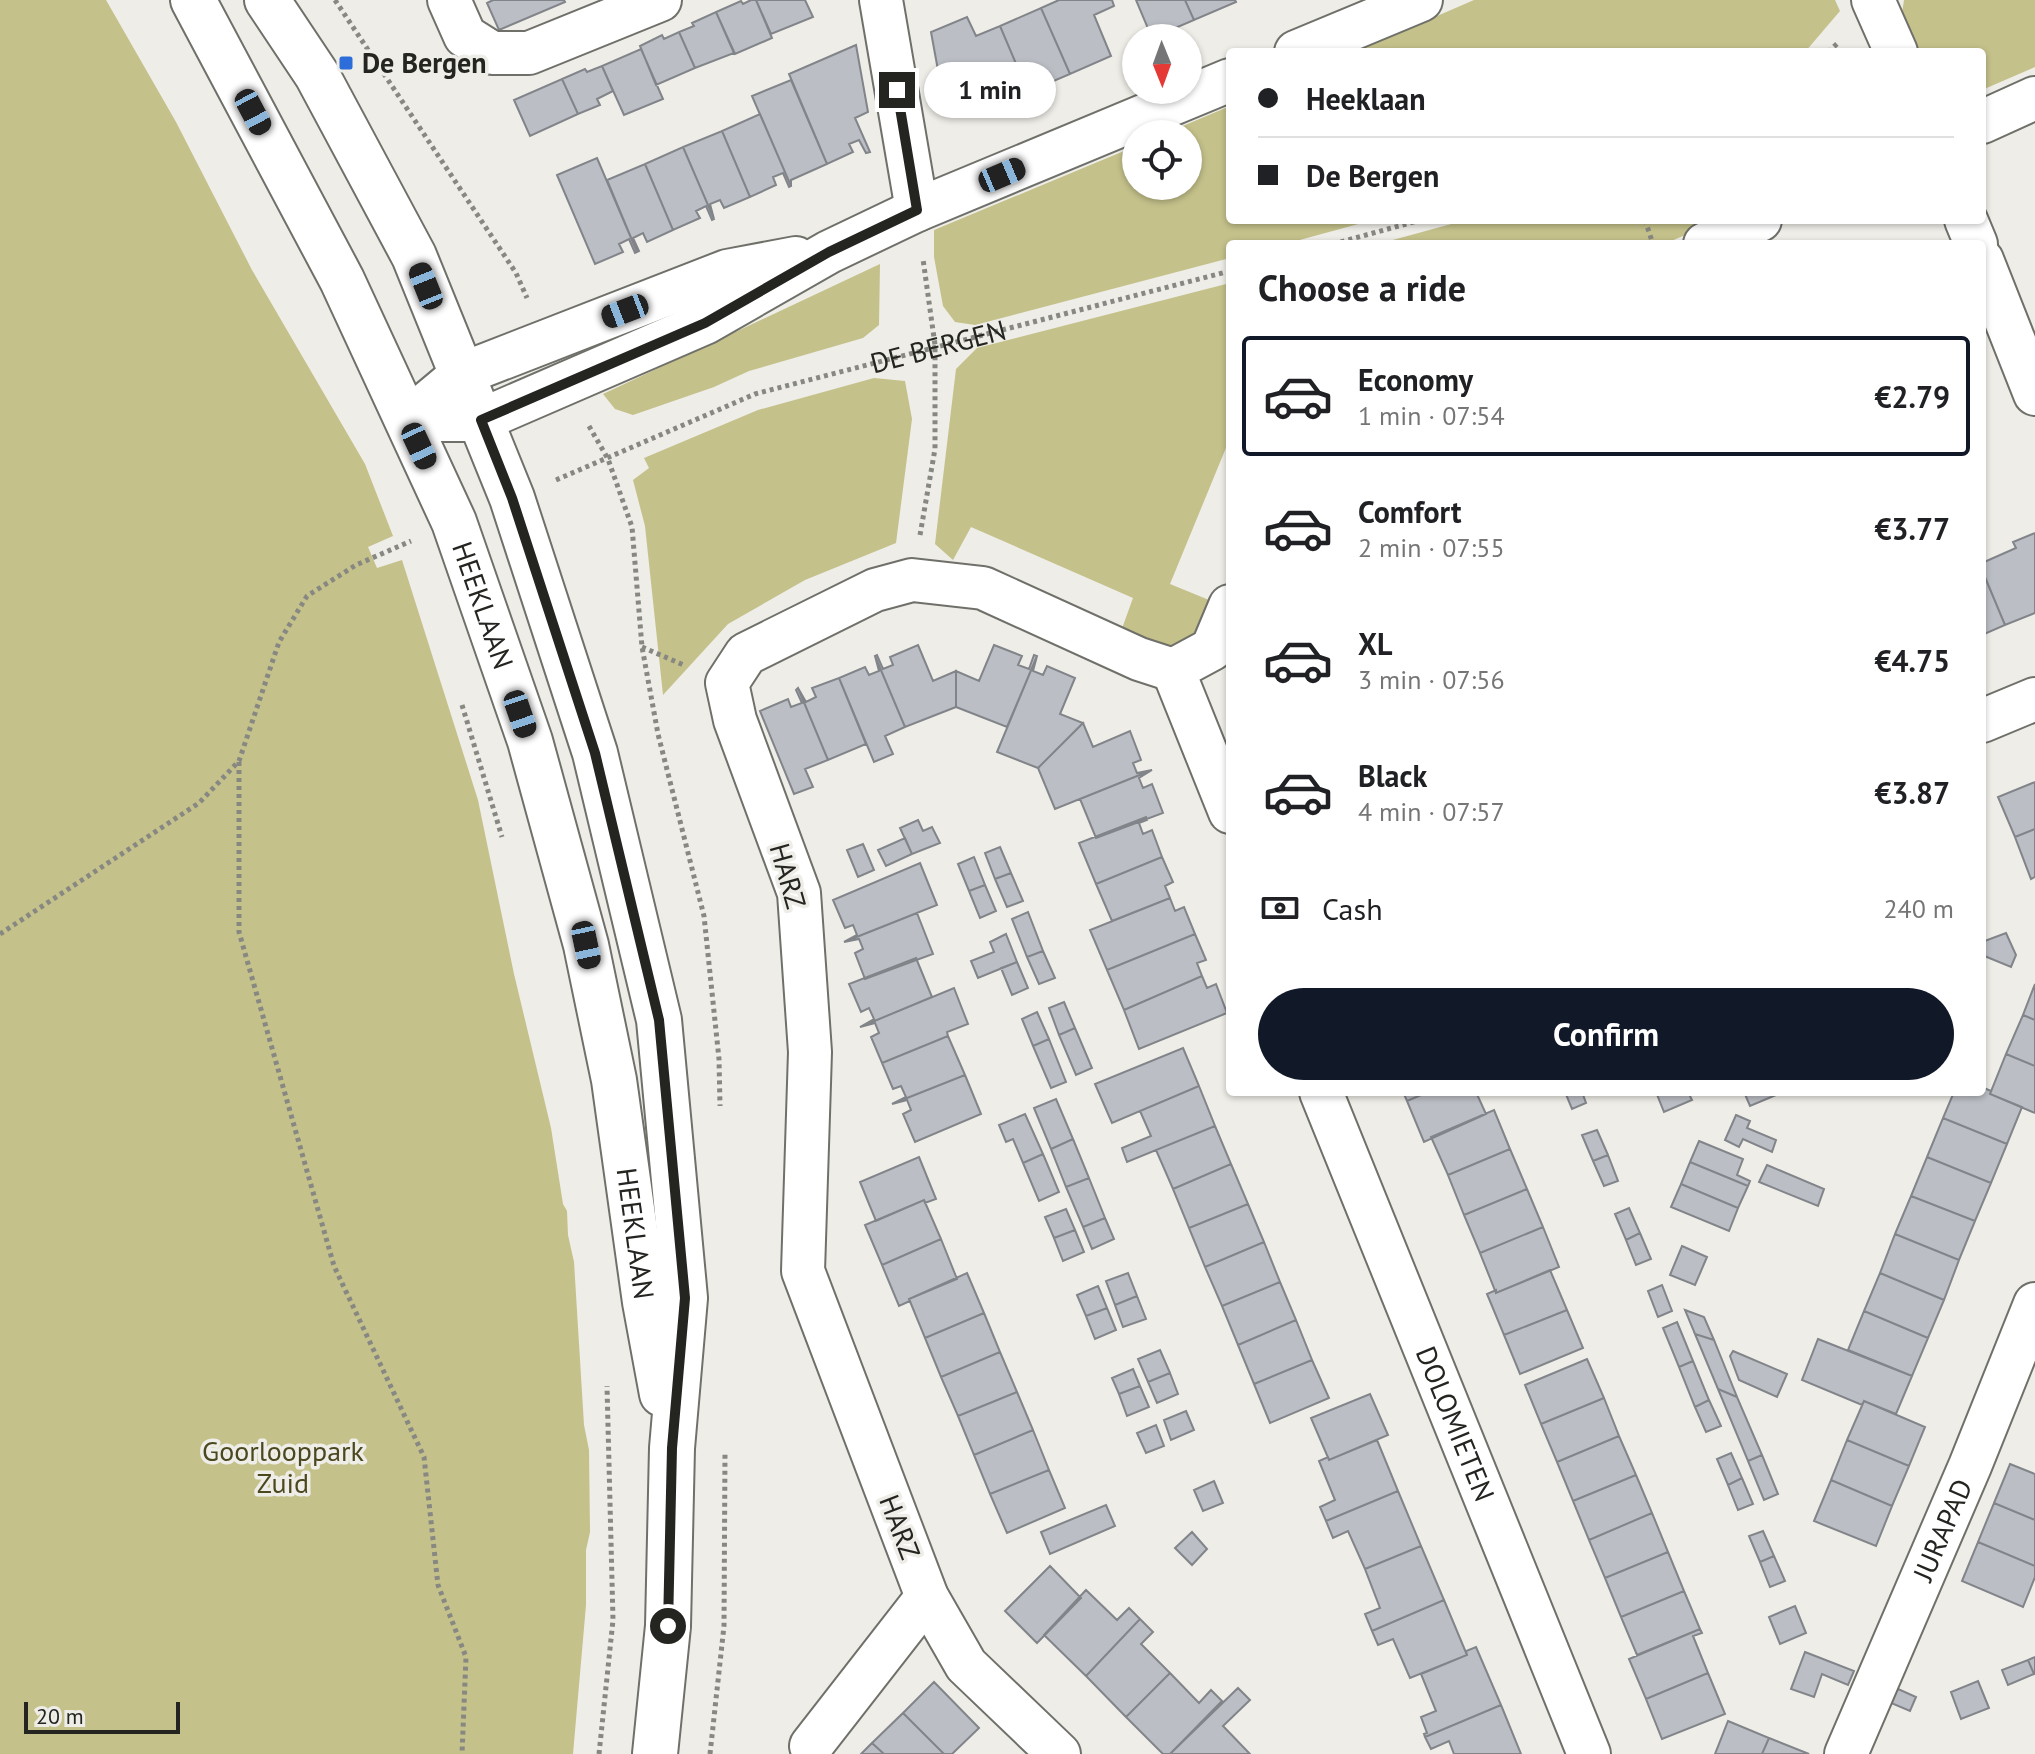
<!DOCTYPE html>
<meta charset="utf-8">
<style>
:root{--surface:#fff;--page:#f6f6f6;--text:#202124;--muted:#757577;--line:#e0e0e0;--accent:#111827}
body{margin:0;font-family:"PT Sans",sans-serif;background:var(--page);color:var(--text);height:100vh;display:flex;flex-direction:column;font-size:30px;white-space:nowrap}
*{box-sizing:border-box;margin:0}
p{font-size:26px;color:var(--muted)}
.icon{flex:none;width:44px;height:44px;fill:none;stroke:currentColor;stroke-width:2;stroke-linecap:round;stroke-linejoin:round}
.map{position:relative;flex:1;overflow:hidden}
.side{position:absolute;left:1226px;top:240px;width:760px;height:856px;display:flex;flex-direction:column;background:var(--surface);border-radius:8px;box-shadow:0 2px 6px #0004}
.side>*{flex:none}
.guide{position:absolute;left:1226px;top:48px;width:760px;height:176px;border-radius:8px;box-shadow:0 2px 6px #0004;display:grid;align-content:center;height:176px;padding:0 32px;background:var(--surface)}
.needle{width:52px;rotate:179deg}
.tools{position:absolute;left:1122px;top:24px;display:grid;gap:16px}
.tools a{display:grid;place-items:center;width:80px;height:80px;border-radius:50%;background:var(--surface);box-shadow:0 2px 6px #0004;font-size:40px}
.scale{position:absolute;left:24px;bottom:20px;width:156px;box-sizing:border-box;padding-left:8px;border:4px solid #242421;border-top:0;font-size:22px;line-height:28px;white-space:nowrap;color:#242421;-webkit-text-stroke:6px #eeede7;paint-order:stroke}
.end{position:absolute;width:36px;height:36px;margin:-18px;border:10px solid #242421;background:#fff;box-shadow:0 0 0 4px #fff}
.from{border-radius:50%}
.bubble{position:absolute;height:56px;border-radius:28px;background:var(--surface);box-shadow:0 2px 6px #0004;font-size:26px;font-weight:700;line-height:56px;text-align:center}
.car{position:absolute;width:24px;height:48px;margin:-24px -12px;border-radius:10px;box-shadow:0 0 6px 2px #0007;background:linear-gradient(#222 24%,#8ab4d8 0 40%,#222 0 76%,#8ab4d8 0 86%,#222 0)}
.guide b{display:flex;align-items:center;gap:28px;height:76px;font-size:30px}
.guide b+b{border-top:2px solid var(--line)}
.guide i{width:20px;height:20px;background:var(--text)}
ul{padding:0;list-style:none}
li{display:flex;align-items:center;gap:24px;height:120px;margin:0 16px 12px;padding:0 16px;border:4px solid transparent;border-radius:8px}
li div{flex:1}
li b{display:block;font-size:30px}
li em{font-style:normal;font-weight:700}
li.on{border-color:var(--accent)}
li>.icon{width:72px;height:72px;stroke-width:1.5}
h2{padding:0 32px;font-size:36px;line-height:96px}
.pay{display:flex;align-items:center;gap:20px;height:88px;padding:0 32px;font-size:30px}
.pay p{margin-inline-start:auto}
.primary-button{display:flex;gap:16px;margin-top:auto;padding:16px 32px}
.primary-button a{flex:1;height:92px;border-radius:48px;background:var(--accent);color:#fff;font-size:32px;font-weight:700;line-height:92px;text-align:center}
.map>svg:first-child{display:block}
.green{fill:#c4c18b}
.building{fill:#bbbec4;stroke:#818489;stroke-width:2}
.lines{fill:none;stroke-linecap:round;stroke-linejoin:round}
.minor-casing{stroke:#70706a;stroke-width:46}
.secondary-casing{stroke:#70706a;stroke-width:48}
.path{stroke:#888883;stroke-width:5;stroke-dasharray:4 4;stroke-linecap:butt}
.minor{stroke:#fff;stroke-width:42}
.secondary{stroke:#fff;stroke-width:44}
.route{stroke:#242421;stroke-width:10}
.poi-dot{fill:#2c6dda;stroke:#eeede7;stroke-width:3}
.labels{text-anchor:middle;stroke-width:7;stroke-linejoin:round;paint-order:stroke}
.poi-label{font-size:28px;font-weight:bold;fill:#242421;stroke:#eeede7;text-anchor:start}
.street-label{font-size:28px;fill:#242421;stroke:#eeede7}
.park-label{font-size:28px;fill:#4b4820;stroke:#eeede7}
</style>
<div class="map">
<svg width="2035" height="1754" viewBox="0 0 2035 1754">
<rect width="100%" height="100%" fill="#eeede7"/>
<path class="green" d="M0 0H106L176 122 252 270 365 464 393 536 368 547 377 568 402 560 478 800 514 974 551 1128 563 1204 567 1211 568 1235 574 1262 584 1425 589 1450 590 1532 586 1550V1605L573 1754H0Z
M1474 0H1835L1840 11 1805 52H1354Z
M1904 0H2035V67L1982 90V52H1918L1902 13Z
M1230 106V220H1373L1285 244H1230V258L975 325 955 322 943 306 934 257V230L1136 146V186H1188V134H1164Z
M1466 220H1721L1664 244H1378Z
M880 264 879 325 863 338 749 371 714 387 633 415 615 409 603 394Z
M1230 283V438L1170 584 1209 600 1197 635 1170 648 1120 634 1133 598 971 527 953 560 935 544 956 369 977 348Z
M874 378 905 381 912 419 896 543 805 580 728 624 663 695 645 526 633 480 649 468 644 458 758 410Z"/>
<path class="building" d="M493 0H564L565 2 499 30 487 3Z
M751 0H756L772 38 735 54 716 12 741 1 743 4Z
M756 0H805L813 17 771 34Z
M1059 0H1112L1114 6 1094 15 1111 56 1070 74 1041 8Z
M1136 0H1185L1194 20 1152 38Z
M1185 0H1235L1236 2 1194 20Z
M1041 8 1070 74 1028 92 1000 26Z
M716 12 734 53 695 68 679 32 694 26 692 23Z
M967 17 976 36 1000 26 1028 92 987 110 969 69 940 81 931 32Z
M679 32 695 68 656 85 640 46 662 35 664 39Z
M856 45 868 112 855 118 870 152 866 153 859 140 849 144 853 152 827 164 789 74Z
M641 49 663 99 624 115 602 66Z
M602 66 613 91 597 99 600 105 578 114 562 79 585 69 587 72Z
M562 79 578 114 530 136 514 100Z
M791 80 827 164 791 180V186L752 96Z
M760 114 791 186 789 187 783 173 773 177 776 185 750 197 722 131Z
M722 131 750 197 724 208 720 200 710 204 714 219 683 147Z
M683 147 714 219 712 220 706 206 696 211 700 218 673 230 645 164Z
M597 158 637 252 635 253 629 239 619 244 623 252 595 264 557 175Z
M645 164 673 230 647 242 643 233 633 238 639 251 637 252 607 180Z
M2035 533V613L2005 625 1982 570V563L2016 548 2013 542Z
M1982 570 2005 625 1982 635Z
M918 645 933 681 956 671V707L905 727 875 656 877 655 883 669 893 665 890 657Z
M994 645 1022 656 1018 665 1029 669 1034 655 1037 656 1007 727 956 707V671L979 681Z
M875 656 905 727 885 736 893 754 874 762 839 678 865 667 869 675 879 671Z
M1037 656 1033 671 1043 675 1047 666 1075 678 1060 714 1083 723 1038 768 997 752Z
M839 678 866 744 828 760 798 688 806 702 816 697 812 688Z
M798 688 828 760 805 769 813 787 794 794 760 711 788 699 791 707 802 703 796 690Z
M1083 723 1093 747 1130 731 1141 760 1133 763 1137 773 1152 770 1055 809 1038 768Z
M1152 770 1139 778 1143 788 1152 784 1163 813 1096 838 1080 799Z
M2035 782V829L2015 837 1998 797Z
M1146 817 1147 820 1139 823 1143 834 1152 830 1162 857 1096 884 1079 843Z
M918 820 923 831 932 827 940 843 912 854 900 828Z
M2035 829V877L2031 879 2015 837Z
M905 838 912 854 886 866 878 850Z
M863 844 874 870 858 877 847 850Z
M1000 847 1011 873 995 879 985 853Z
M974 857 985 885 969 891 958 864Z
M1162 857 1173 882 1165 886 1170 898 1112 921 1096 884Z
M920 863 937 905 844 942 857 935 853 925 845 928 833 900Z
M1011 873 1023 901 1007 907 995 879Z
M985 885 996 911 980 918 969 891Z
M1170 898 1175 911 1184 907 1195 934 1107 970 1090 930Z
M1028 912 1043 951 1027 957 1012 919Z
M917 913 933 954 865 979 855 953 863 949 859 939 844 942Z
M2006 933 2016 955 2011 967 1982 955V942Z
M1006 934 1017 962 978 978 971 961 994 952 990 942Z
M1195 934 1206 960 1197 963 1202 976 1124 1010 1107 970Z
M1043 951 1055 978 1039 984 1027 957Z
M916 958 932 997 860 1027 874 1019 869 1008 861 1012 849 984Z
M1017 962 1028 988 1012 995 1001 968Z
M1202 976 1207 988 1216 984 1227 1013 1139 1049 1124 1010Z
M2035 984V1020L2023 1015Z
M954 988 968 1024 947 1032 948 1036 882 1063 871 1037 879 1033 875 1023 860 1027Z
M1064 1002 1075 1028 1059 1035 1049 1008Z
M1037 1012 1049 1039 1033 1046 1022 1019Z
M2023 1015 2035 1020V1066L2006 1054Z
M1075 1028 1092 1068 1076 1075 1059 1035Z
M948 1036 965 1075 892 1104 906 1097 901 1086 893 1089 882 1063Z
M1049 1039 1066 1082 1051 1088 1033 1046Z
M1183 1048 1199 1086 1112 1123 1095 1084Z
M2006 1054 2035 1066V1113L1990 1094Z
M965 1075 981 1114 915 1142 903 1114 911 1110 907 1100 892 1104Z
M1199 1086 1215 1126 1127 1162 1122 1148 1151 1136 1140 1111Z
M1982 1087 1991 1091 1990 1094 2022 1107 2007 1144 1943 1118 1954 1092H1982Z
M1403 1092H1428L1407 1101Z
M1428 1092H1476L1486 1114 1424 1142 1407 1101Z
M1565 1092H1582L1586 1103 1572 1109Z
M1656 1092H1688L1692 1100 1664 1112Z
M1744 1092H1774L1776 1095 1750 1106Z
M1056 1099 1073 1139 1051 1149 1034 1108Z
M1494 1110 1510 1149 1448 1175 1431 1137Z
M1025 1114 1043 1154 1023 1163 1013 1139 1006 1142 999 1125Z
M1736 1115 1750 1121 1747 1128 1776 1140 1772 1152 1743 1139 1739 1147 1725 1140Z
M1943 1118 2007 1144 1991 1183 1927 1157Z
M1215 1126 1231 1164 1173 1189 1156 1150Z
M1597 1130 1608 1155 1593 1161 1582 1135Z
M1073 1139 1089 1178 1066 1187 1051 1149Z
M1699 1141 1743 1159 1737 1175 1750 1181 1748 1186 1690 1162Z
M1510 1149 1527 1189 1464 1215 1448 1175Z
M1043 1154 1059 1192 1039 1201 1023 1163Z
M1608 1155 1618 1181 1604 1186 1593 1161Z
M919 1157 936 1199 925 1203 924 1200 876 1221 860 1182Z
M1927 1157 1991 1183 1975 1221 1911 1196Z
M1690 1162 1748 1186 1738 1208 1681 1184Z
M1231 1164 1248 1204 1189 1228 1173 1189Z
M1767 1165 1824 1189 1818 1206 1759 1182Z
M1089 1178 1105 1218 1083 1227 1066 1187Z
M1681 1184 1738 1208 1729 1231 1671 1207Z
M1527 1189 1543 1227 1480 1253 1464 1215Z
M1911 1196 1975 1221 1959 1260 1895 1234Z
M924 1200 941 1239 882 1265 865 1225Z
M1248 1204 1264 1242 1205 1267 1189 1228Z
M1629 1208 1640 1233 1626 1240 1615 1214Z
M1066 1209 1075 1230 1054 1238 1045 1217Z
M1105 1218 1114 1239 1092 1249 1083 1227Z
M1543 1227 1559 1267 1496 1293 1480 1253Z
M1075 1230 1084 1252 1063 1261 1054 1238Z
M1640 1233 1651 1259 1636 1265 1626 1240Z
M1895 1234 1959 1260 1944 1300 1880 1273Z
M941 1239 957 1279 909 1299 910 1301 899 1306 882 1265Z
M1264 1242 1280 1282 1222 1306 1205 1267Z
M1682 1246 1707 1257 1695 1285 1670 1275Z
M1550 1270 1567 1310 1504 1335 1487 1294 1496 1290V1293Z
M967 1273 984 1313 925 1338 909 1299Z
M1128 1273 1137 1296 1115 1305 1106 1281Z
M1880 1273 1944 1300 1928 1338 1864 1311Z
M1280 1282 1296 1320 1238 1345 1222 1306Z
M1662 1285 1672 1311 1658 1317 1648 1291Z
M1098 1286 1107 1308 1086 1316 1077 1295Z
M1137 1296 1146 1319 1123 1327 1115 1305Z
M1107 1308 1116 1330 1095 1339 1086 1316Z
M1567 1310 1583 1348 1520 1374 1504 1335Z
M1685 1310 1704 1317 1714 1340 1695 1334Z
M1864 1311 1928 1338 1912 1376 1848 1350Z
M984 1313 1000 1352 941 1377 925 1338Z
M1296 1320 1312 1360 1254 1384 1238 1345Z
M1677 1322 1693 1361 1679 1367 1663 1328Z
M1695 1334 1714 1340 1737 1397 1718 1389Z
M1818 1339 1912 1376 1896 1414 1864 1401 1862 1405 1802 1380Z
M1160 1350 1170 1373 1148 1382 1138 1359Z
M1733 1351 1787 1374 1777 1397 1739 1380 1730 1356Z
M1000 1352 1017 1392 958 1416 941 1377Z
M1587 1359 1604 1398 1541 1424 1525 1385Z
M1312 1360 1329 1398 1270 1423 1254 1384Z
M1693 1361 1709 1400 1695 1407 1679 1367Z
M1133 1369 1140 1386 1119 1394 1112 1378Z
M1170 1373 1178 1394 1157 1403 1148 1382Z
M1140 1386 1149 1407 1127 1416 1119 1394Z
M1718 1389 1737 1397 1762 1455 1748 1461Z
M1017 1392 1033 1430 974 1455 958 1416Z
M1370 1394 1388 1435 1329 1460 1311 1418Z
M1604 1398 1619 1436 1557 1462 1541 1424Z
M1709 1400 1721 1426 1706 1432 1695 1407Z
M1864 1401 1925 1427 1909 1466 1847 1440Z
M1186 1411 1194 1430 1171 1440 1164 1420Z
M1156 1425 1164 1446 1146 1453 1137 1433Z
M1033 1430 1049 1470 990 1494 974 1455Z
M1619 1436 1636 1475 1573 1501 1557 1462Z
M1377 1440 1398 1491 1326 1521 1320 1507 1335 1500 1319 1461 1328 1457 1329 1460Z
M1847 1440 1909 1466 1892 1506 1831 1480Z
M1731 1453 1742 1478 1728 1485 1717 1459Z
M1762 1455 1778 1494 1764 1500 1748 1461Z
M2010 1464 2035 1474V1520L1994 1503Z
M1049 1470 1065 1508 1007 1533 990 1494Z
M1636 1475 1652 1513 1589 1540 1573 1501Z
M1742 1478 1753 1504 1738 1510 1728 1485Z
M1831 1480 1892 1506 1876 1546 1814 1521Z
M1214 1481 1223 1503 1203 1511 1194 1490Z
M1398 1491 1421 1546 1365 1569 1348 1531 1333 1538 1326 1521Z
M1994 1503 2035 1520V1566L1978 1542Z
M1106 1505 1115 1526 1050 1554 1041 1532Z
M1652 1513 1668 1552 1605 1578 1589 1540Z
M1763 1531 1774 1556 1760 1562 1749 1536Z
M1192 1532 1207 1549 1192 1565 1175 1548Z
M1978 1542 2035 1566V1577L2023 1607 1962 1581Z
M1421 1546 1444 1600 1372 1631 1365 1614 1380 1608 1365 1569Z
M1668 1552 1684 1591 1621 1617 1605 1578Z
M1774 1556 1785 1581 1770 1587 1760 1562Z
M1050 1566 1081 1598 1037 1643 1005 1611Z
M1086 1590 1117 1620 1129 1608 1140 1619 1086 1676 1044 1635Z
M1684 1591 1700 1629 1637 1655 1621 1617Z
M1444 1600 1467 1655 1410 1678 1393 1639 1378 1645 1372 1631Z
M1795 1606 1806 1633 1780 1644 1769 1617Z
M1140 1619 1153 1632 1141 1644 1170 1673 1126 1717 1086 1676Z
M1700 1629 1702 1633 1693 1636 1708 1673 1646 1699 1629 1659Z
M1476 1647 1501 1705 1425 1737 1424 1734 1427 1733 1421 1717 1436 1711 1421 1674 1467 1655 1466 1651Z
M1805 1652 1854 1671 1848 1685 1822 1674 1814 1697 1791 1689Z
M2035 1657V1674H2034L2028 1660Z
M2028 1660 2034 1674 2008 1685 2002 1670Z
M1170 1673 1199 1703 1211 1690 1222 1701 1170 1754H1163L1126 1717Z
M1708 1673 1725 1714 1662 1739 1646 1699Z
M1978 1681 1989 1708 1961 1719 1951 1692Z
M934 1682 979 1728 952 1754H944L903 1713Z
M1889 1685 1916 1697 1910 1711 1884 1700Z
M1238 1688 1250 1700 1223 1726 1250 1754H1170Z
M1501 1705 1521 1754H1454L1449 1741 1431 1749 1425 1737Z
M903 1713 944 1754H884L872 1743Z
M1728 1721 1769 1738 1762 1754H1715Z
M1769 1738 1809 1754H1762Z
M872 1743 884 1754H861Z"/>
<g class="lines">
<defs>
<g id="minor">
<path d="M449 0 465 36 492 53H529L660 0"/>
<path d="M881 0 917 210 1230 80"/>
<path d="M1873 0 1896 52"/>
<path d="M1296 52 1421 0"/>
<path d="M1982 122 2035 98"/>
<path d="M1966 220 1976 244"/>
<path d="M1705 244 1760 220"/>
<path d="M1982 260 2035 394"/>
<path d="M407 420H481L705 323 829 252 917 210"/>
<path d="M407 420 462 374 727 271 796 258"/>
<path d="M1230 606 1212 649 1173 670 1230 812"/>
<path d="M1982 721 2035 699"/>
<path id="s2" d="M1321 1092 1589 1754"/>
<path d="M811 1746 927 1597"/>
<path d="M1059 1754 966 1665 927 1597 803 1271 810 1052 799 893 735 720 727 683 746 654 875 590 912 580 983 588 1139 659 1173 670"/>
<path id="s3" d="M1846 1754 1970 1466 2035 1304"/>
</g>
<g id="secondary">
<path id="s4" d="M193 0 342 280 454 522 530 741 586 945 614 1080 645 1302 662 1394"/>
<path d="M267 0 317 75 414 256 512 498 595 753 659 1020 685 1298 672 1448 668 1626 655 1754"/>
</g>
</defs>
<use href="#minor" class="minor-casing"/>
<use href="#secondary" class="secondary-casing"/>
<g class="path">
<path d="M335 0 516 273 527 298"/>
<path d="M1828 52 1839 42"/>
<path d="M1645 220 1653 244"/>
<path d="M1333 244 1421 220"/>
<path d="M589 426 608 459 632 527 642 647 658 734 704 916 719 1059 720 1106"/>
<path id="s1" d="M556 480 755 394 1230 271"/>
<path d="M920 535 935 449V345L923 259"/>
<path d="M642 647 686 666"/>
<path d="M462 705 502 837"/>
<path d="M239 762V932L334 1266 424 1457 438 1585 466 1657 462 1754"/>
<path d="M0 934 199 803 239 761 279 642 307 596 356 565 411 541"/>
<path d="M599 1754 613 1620 607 1386"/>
<path d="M710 1754 724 1626 725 1452"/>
</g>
<use href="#minor" class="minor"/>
<use href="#secondary" class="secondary"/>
</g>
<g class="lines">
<path class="route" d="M668 1626 672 1448 685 1298 659 1020 595 753 512 498 481 420 705 323 829 252 917 210 897 90"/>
</g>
<rect class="poi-dot" x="338" y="55" width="16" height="16" rx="4"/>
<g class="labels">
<g class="poi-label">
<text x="362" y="73">De Bergen</text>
</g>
<g class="street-label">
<text dy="10" stroke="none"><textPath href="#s1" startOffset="406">DE BERGEN</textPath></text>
<text dy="10" stroke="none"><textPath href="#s4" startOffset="672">HEEKLAAN</textPath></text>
<text transform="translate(788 876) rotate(74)" y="10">HARZ</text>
<text dy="10" stroke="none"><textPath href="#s4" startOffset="1320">HEEKLAAN</textPath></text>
<text dy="10" stroke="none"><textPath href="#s2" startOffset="358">DOLOMIETEN</textPath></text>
<text transform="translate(900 1527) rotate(69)" y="10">HARZ</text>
<text dy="10" stroke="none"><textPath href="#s3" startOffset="244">JURAPAD</textPath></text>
</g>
<g class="park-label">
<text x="283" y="1461">Goorlooppark<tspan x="283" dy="32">Zuid</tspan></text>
</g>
</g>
</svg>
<div class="tools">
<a><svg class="needle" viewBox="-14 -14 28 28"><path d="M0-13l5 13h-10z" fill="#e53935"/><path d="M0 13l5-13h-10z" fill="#757577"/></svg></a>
<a><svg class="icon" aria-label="locate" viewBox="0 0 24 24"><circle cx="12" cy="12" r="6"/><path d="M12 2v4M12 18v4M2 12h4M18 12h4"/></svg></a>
</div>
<div class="scale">20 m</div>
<i class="end from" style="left:668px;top:1626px"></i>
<i class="end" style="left:897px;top:90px"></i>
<div class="bubble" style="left:924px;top:62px;width:132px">1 min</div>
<i class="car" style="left:253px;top:112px;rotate:152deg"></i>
<i class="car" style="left:1002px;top:175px;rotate:67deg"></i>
<i class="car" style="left:426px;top:286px;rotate:338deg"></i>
<i class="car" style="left:625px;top:311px;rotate:249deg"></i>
<i class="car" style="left:419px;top:446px;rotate:155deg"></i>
<i class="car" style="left:520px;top:714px;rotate:161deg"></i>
<i class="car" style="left:586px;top:945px;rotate:168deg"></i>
<div class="guide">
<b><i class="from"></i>Heeklaan</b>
<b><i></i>De Bergen</b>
</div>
<section class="side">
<h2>Choose a ride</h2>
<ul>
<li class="on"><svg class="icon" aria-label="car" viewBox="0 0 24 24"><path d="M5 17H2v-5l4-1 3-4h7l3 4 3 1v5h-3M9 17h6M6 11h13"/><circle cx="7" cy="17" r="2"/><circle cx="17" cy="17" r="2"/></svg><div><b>Economy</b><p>1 min · 07:54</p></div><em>€2.79</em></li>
<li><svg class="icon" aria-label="car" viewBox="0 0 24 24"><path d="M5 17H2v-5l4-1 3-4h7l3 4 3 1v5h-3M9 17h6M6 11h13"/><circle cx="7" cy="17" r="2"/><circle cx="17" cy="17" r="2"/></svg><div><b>Comfort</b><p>2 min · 07:55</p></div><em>€3.77</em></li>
<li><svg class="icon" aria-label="car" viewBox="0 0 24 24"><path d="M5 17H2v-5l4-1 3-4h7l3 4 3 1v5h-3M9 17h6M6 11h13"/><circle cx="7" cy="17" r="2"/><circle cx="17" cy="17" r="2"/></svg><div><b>XL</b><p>3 min · 07:56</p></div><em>€4.75</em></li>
<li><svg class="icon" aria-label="car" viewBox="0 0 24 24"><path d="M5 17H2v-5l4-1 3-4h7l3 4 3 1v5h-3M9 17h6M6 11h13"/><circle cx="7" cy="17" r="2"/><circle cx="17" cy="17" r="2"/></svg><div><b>Black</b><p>4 min · 07:57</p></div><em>€3.87</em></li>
</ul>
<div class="pay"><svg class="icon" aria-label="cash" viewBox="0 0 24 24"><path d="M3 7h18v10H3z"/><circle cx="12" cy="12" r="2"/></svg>Cash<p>240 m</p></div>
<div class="primary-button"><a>Confirm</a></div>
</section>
</div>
